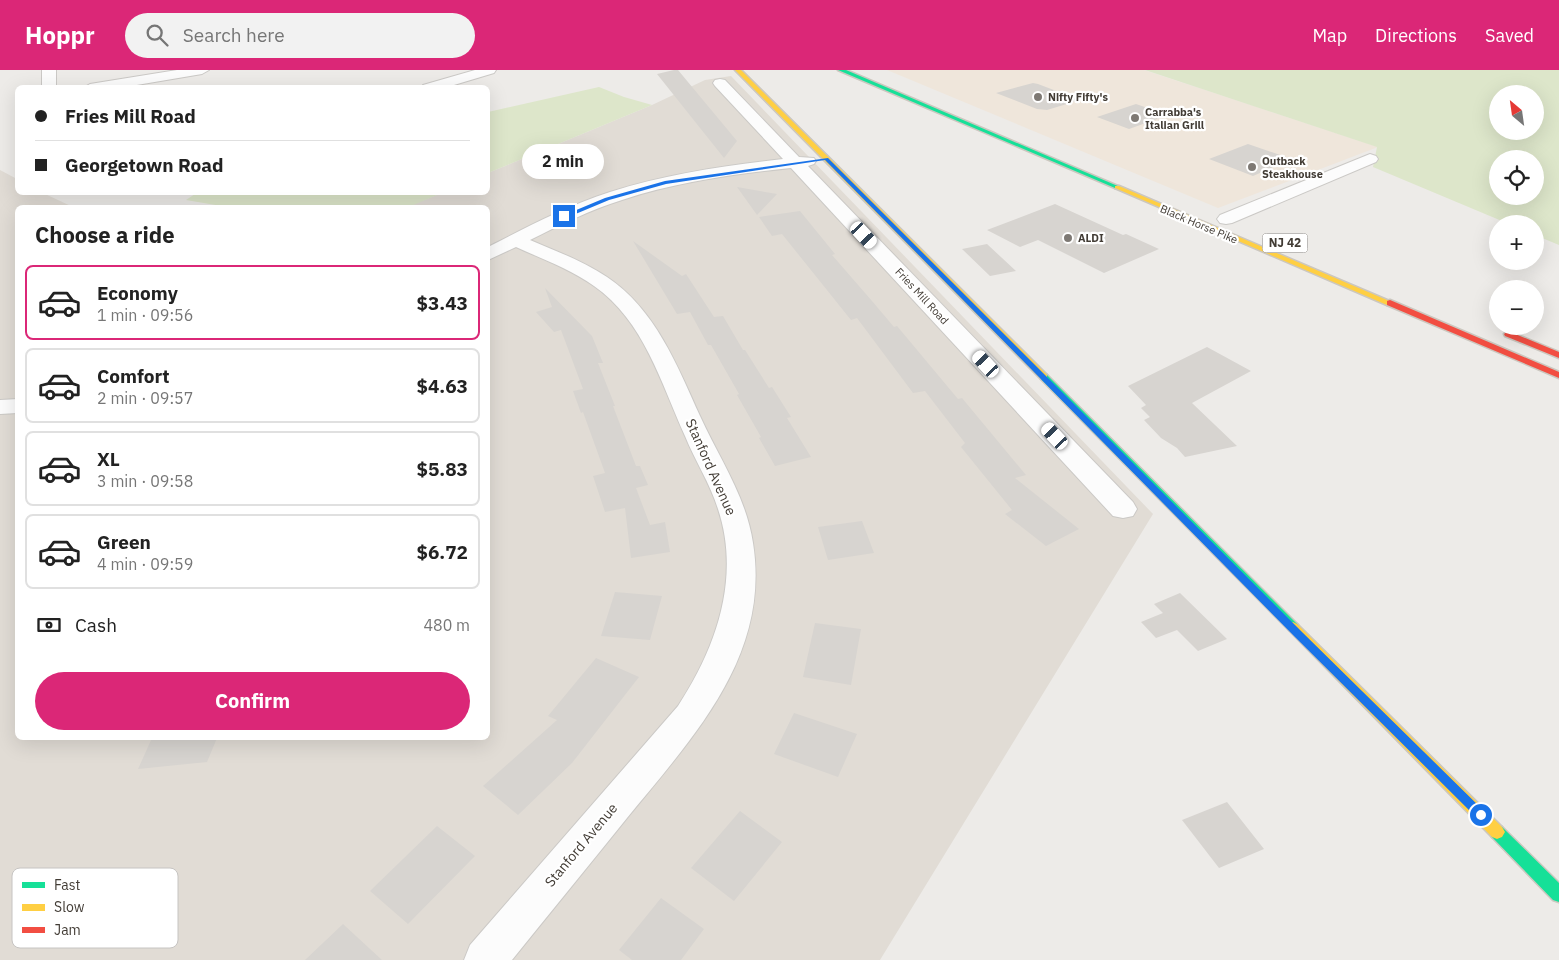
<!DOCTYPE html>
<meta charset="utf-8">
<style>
:root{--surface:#fff;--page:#f2f2f2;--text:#222;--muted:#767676;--line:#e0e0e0;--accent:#db2777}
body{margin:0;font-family:"IBM Plex Sans",sans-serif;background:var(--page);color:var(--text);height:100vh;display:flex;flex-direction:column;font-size:19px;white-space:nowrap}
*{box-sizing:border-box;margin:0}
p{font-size:16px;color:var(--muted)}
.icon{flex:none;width:28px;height:28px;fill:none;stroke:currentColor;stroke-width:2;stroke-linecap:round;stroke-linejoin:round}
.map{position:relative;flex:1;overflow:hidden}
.side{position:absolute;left:15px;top:135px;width:475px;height:535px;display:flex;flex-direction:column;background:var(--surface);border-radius:8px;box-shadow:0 5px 20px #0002}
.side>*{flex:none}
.hud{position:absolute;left:15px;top:15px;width:475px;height:110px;border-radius:8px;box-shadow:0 5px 20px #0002;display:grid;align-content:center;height:110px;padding:0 20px;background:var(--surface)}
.needle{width:32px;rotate:331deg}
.buttons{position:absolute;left:1489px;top:15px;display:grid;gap:10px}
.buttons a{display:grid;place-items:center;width:55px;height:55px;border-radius:50%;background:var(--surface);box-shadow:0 5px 20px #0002;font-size:25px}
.end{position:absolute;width:22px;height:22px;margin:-11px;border:6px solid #1a73e8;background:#fff;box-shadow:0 0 0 2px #fff}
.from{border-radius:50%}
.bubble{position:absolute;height:35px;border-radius:18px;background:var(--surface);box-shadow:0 5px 20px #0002;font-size:16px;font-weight:700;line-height:35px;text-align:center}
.car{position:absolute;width:15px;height:30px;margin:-15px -8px;border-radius:6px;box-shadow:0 0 4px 1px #0007;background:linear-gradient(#fff 24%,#345 0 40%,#fff 0 76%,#345 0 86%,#fff 0)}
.hud b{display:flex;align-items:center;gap:18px;height:48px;font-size:19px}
.hud b+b{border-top:1px solid var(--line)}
.hud i{width:12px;height:12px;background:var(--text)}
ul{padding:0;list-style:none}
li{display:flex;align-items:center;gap:15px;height:75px;margin:0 10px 8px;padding:0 10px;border:2px solid var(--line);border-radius:8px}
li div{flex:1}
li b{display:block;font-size:19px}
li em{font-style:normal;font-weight:700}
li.active{border-color:var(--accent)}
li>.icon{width:45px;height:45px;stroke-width:1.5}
h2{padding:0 20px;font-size:22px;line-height:60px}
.pay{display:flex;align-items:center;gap:12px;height:55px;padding:0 20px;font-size:19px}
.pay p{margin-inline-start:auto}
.action{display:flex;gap:10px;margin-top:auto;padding:10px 20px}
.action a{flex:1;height:58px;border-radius:30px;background:var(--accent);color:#fff;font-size:20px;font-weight:700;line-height:58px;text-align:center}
header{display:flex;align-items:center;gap:30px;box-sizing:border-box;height:70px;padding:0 25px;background:var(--accent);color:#fff}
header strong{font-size:24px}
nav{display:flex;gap:28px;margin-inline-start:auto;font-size:18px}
.search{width:350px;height:45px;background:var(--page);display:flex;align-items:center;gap:12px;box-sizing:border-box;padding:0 18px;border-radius:28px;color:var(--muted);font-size:19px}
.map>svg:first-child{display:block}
.residential{fill:#e1dcd5}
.commercial{fill:#efe6db}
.green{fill:#dde6ca;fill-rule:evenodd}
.building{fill:#d7d4d0}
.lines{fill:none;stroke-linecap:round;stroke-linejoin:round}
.street-casing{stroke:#cbc9c6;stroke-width:2}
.fast-casing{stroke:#ccc7bf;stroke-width:3}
.slow-casing{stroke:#ccc7bf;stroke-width:3}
.jam-casing{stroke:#ccc7bf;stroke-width:3}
.street{fill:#fcfcfc;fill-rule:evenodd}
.fast{fill:#16e098;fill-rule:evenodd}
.slow{fill:#ffcf43;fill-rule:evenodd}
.jam{fill:#f24e42;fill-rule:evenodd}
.route{fill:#1a73e8}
.poi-dot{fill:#7e7974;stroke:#fff;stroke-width:2}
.labels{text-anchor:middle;stroke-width:4.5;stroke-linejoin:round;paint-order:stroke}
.far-poi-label{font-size:11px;font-weight:bold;fill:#423c35;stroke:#fff;text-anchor:start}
.far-street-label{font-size:11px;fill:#423c35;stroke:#fff}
.shield{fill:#fff;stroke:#7b7672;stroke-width:1}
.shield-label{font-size:12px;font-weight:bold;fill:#423c35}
.street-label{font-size:14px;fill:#423c35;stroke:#fff}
.key{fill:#fff;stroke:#c6c4c2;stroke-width:1}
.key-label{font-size:14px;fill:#423c35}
</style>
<header>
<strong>Hoppr</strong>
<div class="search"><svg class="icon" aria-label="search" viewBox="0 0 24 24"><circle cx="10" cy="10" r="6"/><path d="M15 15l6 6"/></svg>Search here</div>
<nav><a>Map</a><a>Directions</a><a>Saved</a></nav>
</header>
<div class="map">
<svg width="1559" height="890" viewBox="0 0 1559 890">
<rect width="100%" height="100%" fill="#edebe8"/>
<path class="residential" d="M731 6 1153 444 880 890H0V100L17 109 18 122 43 123 73 137 18 138V668H488V138L406 137 442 123 488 122V103L652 35 705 10Z"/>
<path class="commercial" d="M887 0H1144L1378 77 1218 138Z"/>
<path class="green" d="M1145 0H1559V175L1535 165V154H1509L1373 97 1377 77ZM1498 24H1535V61H1498ZM1498 89H1535V126H1498Z
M599 17 624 27 652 35 488 103V42Z
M198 122H442V123L406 138H233L186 130Z"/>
<path class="building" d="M674 0H678L737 71 724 88 657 4Z
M1033 13 1038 14 1080 30 1047 40 1037 39 996 23Z
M1136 34 1168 45 1129 59 1097 47Z
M1248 74 1292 89 1253 106 1209 89Z
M737 117 777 124 757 145Z
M1055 134 1123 165 1126 164 1159 179 1104 203 1038 170 1020 177 987 160Z
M800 141 835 184 832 185 872 231 894 257 897 256 958 329 962 328 1026 405 1015 408 1079 459 1046 476 1005 444 1012 440 961 377 965 373 925 321 913 323 857 248 851 250 782 164 772 166 759 147Z
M633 171 682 206 686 204 714 247 723 246 743 280H745L769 318 772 317 791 347 787 348 811 387 775 396 759 368 761 367 737 325 739 324 711 275H708L690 242 677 244Z
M987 174 1016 201 990 206 962 179Z
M545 218 592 266 603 293H598L615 336H613L636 396H640L648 415 636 418 650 455 665 452 670 482 631 488 625 438 605 442 593 406 605 403 583 342 581 343 573 321 583 319 561 260 554 262 536 242 552 237Z
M1207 277 1251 301 1192 333 1237 376 1185 387 1177 378 1161 368 1144 350 1150 347 1141 338 1146 335 1128 316Z
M862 451 874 483 828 490 818 457Z
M615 522 662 526 650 570 601 566Z
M1180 523 1227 569 1198 581 1177 560 1156 568 1141 552 1163 543 1154 534Z
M815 553 861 559 851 615 803 607Z
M596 588 639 607 572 693 518 745 483 716 557 650 548 646Z
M794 643 857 664 838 707 774 684Z
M152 668H217L207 692 138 699Z
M1227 732 1264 779 1219 798 1182 750Z
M740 741 782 772 734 831 691 798Z
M437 756 475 786 408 854 370 821Z
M661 828 704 859 681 890H632L619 880Z
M343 854 382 890H305Z"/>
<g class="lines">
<defs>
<path id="street" d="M42 0H56V18H42Z
M177 0H209L202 4 119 18H83L90 14Z
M475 0H496L494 3 444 18H421L423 15Z
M720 9 725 10 799 87 814 88 816 91 814 94 808 96 1133 432 1137 439 1133 446 1123 448 1113 446 791 98C734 104 676 112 622 130 590 140 560 155 530 170 556 181 583 191 607 207 655 239 677 295 700 346 719 388 746 426 753 473 771 586 693 667 627 748 589 795 550 843 512 890H464L470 875 678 636C716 578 741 508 718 439 710 413 695 391 685 366 661 313 644 251 594 216 570 199 542 189 516 177L488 190V177C527 157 567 136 610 122 666 104 724 96 783 89L715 16 713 13 715 10Z
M1370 84 1376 86 1378 89 1376 92 1232 153 1226 154 1220 153 1217 149 1220 145Z
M18 329V343L0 344V330Z"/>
<path id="fast" d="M838 0H846L1120 117 1115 118Z
M1044 304 1047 305 1297 554 1299 557 1297 560 1293 562 1289 560 1041 309V305Z
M1497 755 1502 757 1559 813V832L1553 830 1492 767 1489 762 1492 757Z"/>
<path id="slow" d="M735 0H741L1047 305V309H1041Z
M1115 116H1119L1394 233 1393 235H1387L1115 118Z
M1293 552 1297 554 1502 757 1505 762 1502 767 1497 769 1492 767 1289 560 1287 557 1289 554Z"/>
<path id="jam" d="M1390 230 1559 302V308L1387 235V231Z
M1508 261 1559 282V288L1505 266 1504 264Z"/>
</defs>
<use href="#street" class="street-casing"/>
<use href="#fast" class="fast-casing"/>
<use href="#slow" class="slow-casing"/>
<use href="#jam" class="jam-casing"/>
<use href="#street" class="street"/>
<use href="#fast" class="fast"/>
<use href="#slow" class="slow"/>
<use href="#jam" class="jam"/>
</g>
<path class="route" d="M828 88 1302 562 1484 741 1486 745 1484 748H1477L1295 567 825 90 666 114 609 130 566 148 562 146 605 128 665 111Z"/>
<g class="poi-dot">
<circle cx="1038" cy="27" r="5"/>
<circle cx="1135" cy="48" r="5"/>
<circle cx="1252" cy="97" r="5"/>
<circle cx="1068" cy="168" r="5"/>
</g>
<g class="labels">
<g class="far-poi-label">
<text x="1048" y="31">Nifty Fifty's</text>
<text x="1145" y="46">Carrabba's<tspan x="1145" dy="13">Italian Grill</tspan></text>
<text x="1262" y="95">Outback<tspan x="1262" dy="13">Steakhouse</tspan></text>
<text x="1078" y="172">ALDI</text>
</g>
<g class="far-street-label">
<text transform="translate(1199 154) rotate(23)" y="4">Black Horse Pike</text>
<text transform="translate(922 226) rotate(47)" y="4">Fries Mill Road</text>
</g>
<rect class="shield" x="1262.5" y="163.5" width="45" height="19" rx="4"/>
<g class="shield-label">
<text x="1285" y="177">NJ 42</text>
</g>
<g class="street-label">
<text transform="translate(711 397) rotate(66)" y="5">Stanford Avenue</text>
<text transform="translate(581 775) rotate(-50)" y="5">Stanford Avenue</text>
</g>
</g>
<rect x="12" y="798" width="166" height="80" rx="8" class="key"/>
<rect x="22" y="812" width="23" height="6" fill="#16e098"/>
<rect x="22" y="834" width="23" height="7" fill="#ffcf43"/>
<rect x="22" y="857" width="23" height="6" fill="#f24e42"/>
<g class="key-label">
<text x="54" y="820">Fast</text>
<text x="54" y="842">Slow</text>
<text x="54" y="865">Jam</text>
</g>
</svg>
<div class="buttons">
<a><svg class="needle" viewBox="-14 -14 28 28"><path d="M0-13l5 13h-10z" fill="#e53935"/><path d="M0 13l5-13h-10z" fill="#767676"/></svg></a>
<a><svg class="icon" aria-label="locate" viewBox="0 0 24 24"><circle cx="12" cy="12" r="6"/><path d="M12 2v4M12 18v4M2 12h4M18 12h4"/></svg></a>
<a>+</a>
<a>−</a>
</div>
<i class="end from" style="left:1481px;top:745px"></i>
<i class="end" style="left:564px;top:146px"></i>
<div class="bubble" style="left:522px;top:74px;width:82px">2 min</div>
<i class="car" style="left:864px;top:165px;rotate:137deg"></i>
<i class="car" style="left:986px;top:294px;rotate:317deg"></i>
<i class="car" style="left:1055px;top:366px;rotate:317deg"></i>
<div class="hud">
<b><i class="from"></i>Fries Mill Road</b>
<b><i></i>Georgetown Road</b>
</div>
<section class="side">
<h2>Choose a ride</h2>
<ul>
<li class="active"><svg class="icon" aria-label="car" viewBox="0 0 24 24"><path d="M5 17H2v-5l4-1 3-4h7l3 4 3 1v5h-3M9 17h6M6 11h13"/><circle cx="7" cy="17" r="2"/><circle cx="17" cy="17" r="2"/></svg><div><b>Economy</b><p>1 min · 09:56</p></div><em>$3.43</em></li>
<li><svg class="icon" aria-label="car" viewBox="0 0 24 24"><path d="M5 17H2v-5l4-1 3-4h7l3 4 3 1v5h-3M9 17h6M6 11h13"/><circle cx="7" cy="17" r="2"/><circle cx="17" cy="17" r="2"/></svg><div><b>Comfort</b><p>2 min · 09:57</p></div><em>$4.63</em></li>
<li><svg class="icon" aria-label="car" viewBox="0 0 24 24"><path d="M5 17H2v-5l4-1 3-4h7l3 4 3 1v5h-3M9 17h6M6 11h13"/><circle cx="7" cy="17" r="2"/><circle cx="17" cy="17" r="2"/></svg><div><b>XL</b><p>3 min · 09:58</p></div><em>$5.83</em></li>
<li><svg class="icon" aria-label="car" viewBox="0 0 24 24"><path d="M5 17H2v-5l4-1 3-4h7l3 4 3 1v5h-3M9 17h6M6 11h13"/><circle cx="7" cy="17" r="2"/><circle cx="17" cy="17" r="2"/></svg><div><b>Green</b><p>4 min · 09:59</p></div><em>$6.72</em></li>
</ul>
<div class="pay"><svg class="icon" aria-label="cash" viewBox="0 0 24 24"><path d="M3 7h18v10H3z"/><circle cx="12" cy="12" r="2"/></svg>Cash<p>480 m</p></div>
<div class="action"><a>Confirm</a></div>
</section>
</div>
